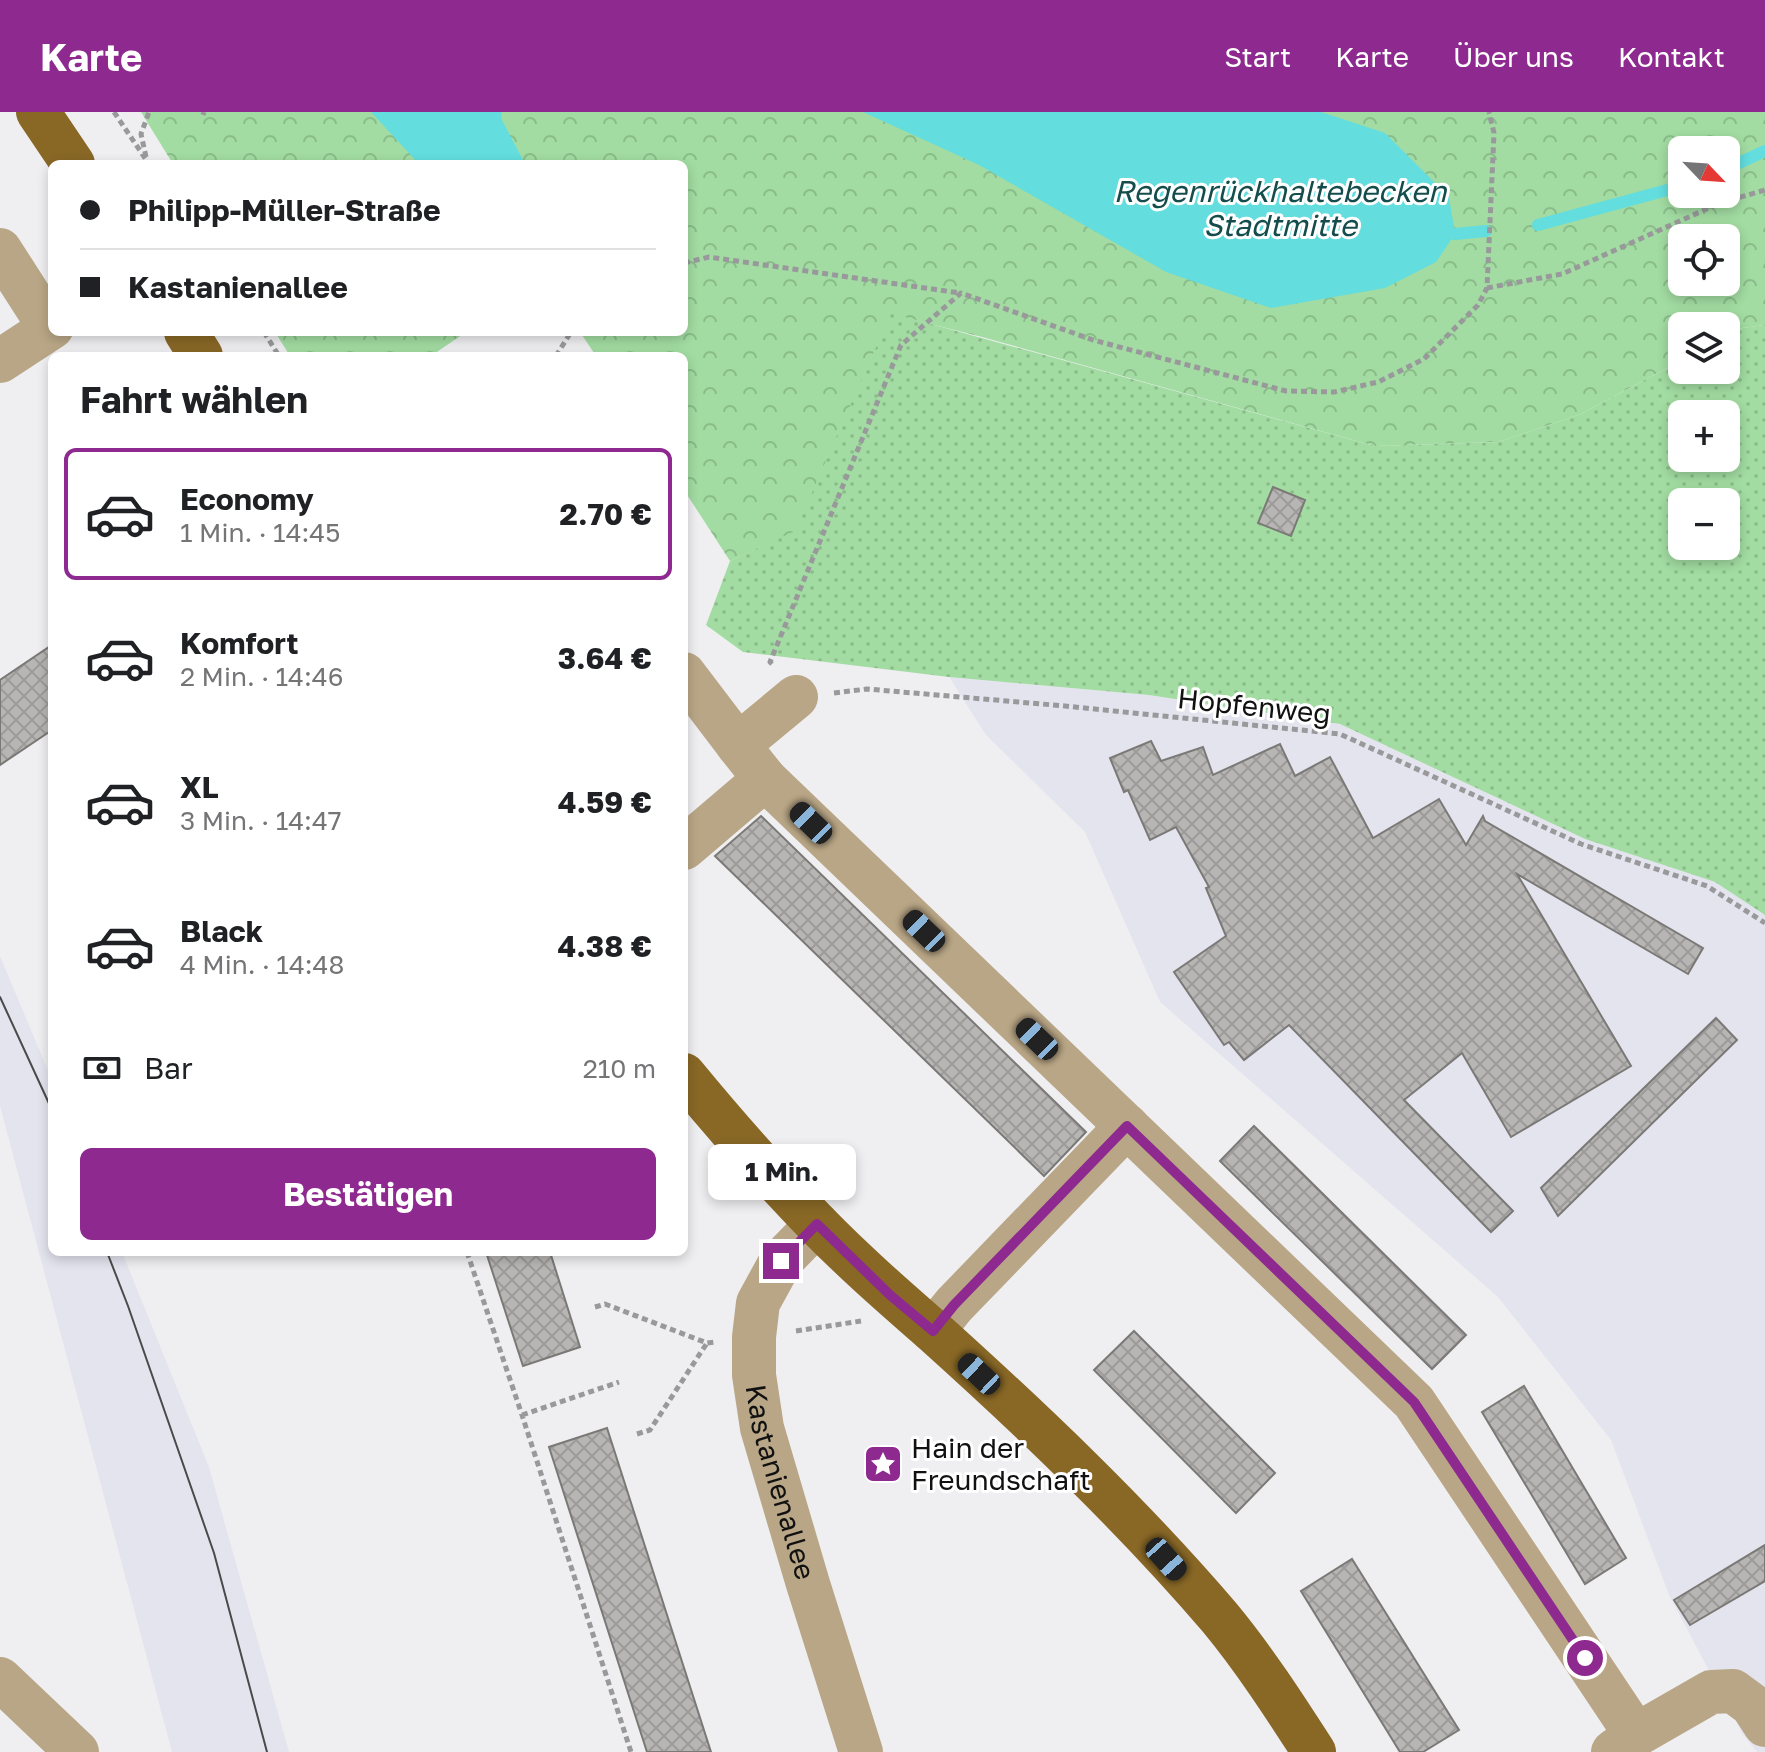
<!DOCTYPE html>
<html lang="de">
<meta charset="utf-8">
<style>
:root{--surface:#fff;--page:#f2f2f2;--text:#202124;--muted:#757577;--line:#e0e0e0;--accent:#8e2990}
body{margin:0;font-family:"Golos Text",sans-serif;background:var(--page);color:var(--text);height:100vh;display:flex;flex-direction:column;font-size:30px;white-space:nowrap}
*{box-sizing:border-box;margin:0}
p{font-size:26px;color:var(--muted)}
.icon{flex:none;width:44px;height:44px;fill:none;stroke:currentColor;stroke-width:2;stroke-linecap:round;stroke-linejoin:round}
.map{position:relative;flex:1;overflow:hidden}
.drawer{position:absolute;left:48px;top:240px;width:640px;height:904px;display:flex;flex-direction:column;background:var(--surface);border-radius:12px;box-shadow:0 4px 12px #0003}
.drawer>*{flex:none}
.hud{position:absolute;left:48px;top:48px;width:640px;height:176px;border-radius:12px;box-shadow:0 4px 12px #0003;display:grid;align-content:center;height:176px;padding:0 32px;background:var(--surface)}
.needle{width:52px;rotate:115deg}
.controls{position:absolute;left:1668px;top:24px;display:grid;gap:16px}
.controls a{display:grid;place-items:center;width:72px;height:72px;border-radius:12px;background:var(--surface);box-shadow:0 4px 12px #0003;font-size:40px}
.end{position:absolute;width:36px;height:36px;margin:-18px;border:10px solid #8e2990;background:#fff;box-shadow:0 0 0 4px #fff}
.from{border-radius:50%}
.bubble{position:absolute;height:56px;border-radius:12px;background:var(--surface);box-shadow:0 4px 12px #0003;font-size:26px;font-weight:700;line-height:56px;text-align:center}
.car{position:absolute;width:24px;height:48px;margin:-24px -12px;border-radius:10px;box-shadow:0 0 6px 2px #0007;background:linear-gradient(#222 24%,#8ab4d8 0 40%,#222 0 76%,#8ab4d8 0 86%,#222 0)}
.hud b{display:flex;align-items:center;gap:28px;height:76px;font-size:30px}
.hud b+b{border-top:2px solid var(--line)}
.hud i{width:20px;height:20px;background:var(--text)}
ul{padding:0;list-style:none}
li{display:flex;align-items:center;gap:24px;height:132px;margin:0 16px 12px;padding:0 16px;border:4px solid transparent;border-radius:12px}
li div{flex:1}
li b{display:block;font-size:30px}
li em{font-style:normal;font-weight:700}
li.active{border-color:var(--accent)}
li>.icon{width:72px;height:72px;stroke-width:1.5}
h2{padding:0 32px;font-size:36px;line-height:96px}
.pay{display:flex;align-items:center;gap:20px;height:88px;padding:0 32px;font-size:30px}
.pay p{margin-inline-start:auto}
.primary-button{display:flex;gap:16px;margin-top:auto;padding:16px 32px}
.primary-button a{flex:1;height:92px;border-radius:12px;background:var(--accent);color:#fff;font-size:32px;font-weight:700;line-height:92px;text-align:center}
header{display:flex;align-items:center;gap:48px;box-sizing:border-box;height:112px;padding:0 40px;background:var(--accent);color:#fff}
header strong{font-size:38px}
nav{display:flex;gap:44px;margin-inline-start:auto;font-size:28px}
.map>svg:first-child{display:block}
.built{fill:#e4e4ef}
.park{fill:url(#park-crowns);fill-rule:evenodd}
.garden{fill:url(#garden-dots);fill-rule:evenodd}
.water{fill:#63ddde}
.lines{fill:none;stroke-linecap:round;stroke-linejoin:round}
.stream{stroke:#63ddde;stroke-width:12}
.building{fill:url(#building-cross-hatch);stroke:#7a7976;stroke-width:2}
.path{stroke:#99999c;stroke-width:5;stroke-dasharray:6 4;stroke-linecap:butt}
.minor{stroke:#b9a686;stroke-width:44}
.major{stroke:#896826;stroke-width:44}
.tram{stroke:#4a4a4c;stroke-width:2}
.route{stroke:#8e2990;stroke-width:10}
.labels{text-anchor:middle;stroke-width:6;stroke-linejoin:round;paint-order:stroke}
.street-label{font-size:28px;fill:#111112;stroke:#fff}
.poi-label{font-size:28px;fill:#111112;stroke:#fff;text-anchor:start}
.water-label{font-size:30px;font-style:italic;fill:#154c4c;stroke:#fff}
</style>
<header>
<strong>Karte</strong>
<nav><a>Start</a><a>Karte</a><a>Über uns</a><a>Kontakt</a></nav>
</header>
<div class="map">
<svg width="1765" height="1640" viewBox="0 0 1765 1640">
<defs>
<pattern id="park-crowns" width="20" height="18" patternUnits="userSpaceOnUse" patternTransform="scale(2)"><rect width="20" height="18" fill="#a2dca2"/><path d="M2 6a3 3 0 1 1 6 0M12 15a3 3 0 1 1 6 0" fill="none" stroke="#8abc8a"/></pattern>
<pattern id="garden-dots" width="8" height="8" patternUnits="userSpaceOnUse" patternTransform="scale(2)"><rect width="8" height="8" fill="#a2dca2"/><path d="M2 2h.1M6 6h.1" fill="none" stroke="#8abc8a" stroke-width="1.8" stroke-linecap="round"/></pattern>
<pattern id="building-cross-hatch" width="8" height="8" patternUnits="userSpaceOnUse" patternTransform="scale(2)"><rect width="8" height="8" fill="#b8b6b4"/><path d="M0 0l8 8M0 8l8-8" fill="none" stroke="#9d9b9a"/></pattern>
</defs>
<rect width="100%" height="100%" fill="#efeff2"/>
<path class="built" d="M949 565 1149 583 1340 612 1585 727 1715 770 1765 803V1640H1757L1742 1621 1669 1483 1611 1328 1498 1185 1160 890 1085 720 986 623Z
M0 844 52 968V1140H122L209 1355 289 1640H172L0 994Z"/>
<path class="park" d="M141 0H1765V213L1742 216 1726 224V214H1682V248L1581 302 1499 330 1375 334 982 225 891 202 795 420 730 449 684 378V244H596L580 220H684V52H173ZM1682 38H1726V82H1682ZM1682 126H1726V170H1682Z
M275 220H466L431 244H290Z"/>
<path class="garden" d="M891 201 1375 334 1499 330 1581 302 1682 248V258H1726V224L1742 216 1765 213V803L1715 770 1585 727 1340 612 1149 583 949 565 743 540 706 513 730 449 795 419ZM1682 302H1726V346H1682ZM1682 390H1726V434H1682Z"/>
<path class="water" d="M371 0H502L501 6 525 52H419Z
M863 0H1321L1385 21 1449 85 1455 122 1436 150 1385 176 1271 196 1166 160 979 53Z"/>
<g class="lines">
<path class="stream" d="M1726 57 1765 39
M1538 113 1682 74
M1442 119 1455 122 1486 119"/>
</g>
<path class="building" d="M1273 375 1305 388 1291 424 1258 411Z
M52 533V618L0 653V568Z
M1151 629 1161 649 1203 635 1213 663 1280 632 1295 664 1330 645 1373 726 1439 687 1466 733 1483 704 1485 709 1703 836 1688 862 1517 762 1631 954 1511 1025 1462 941 1404 988 1513 1099 1491 1120 1289 913 1244 948 1229 930 1224 933 1174 860 1226 824 1206 776 1209 775 1176 715 1150 728 1128 678 1124 680 1110 646Z
M761 704 1086 1020 1044 1064 715 744Z
M1716 906 1737 928 1558 1104 1541 1076Z
M1254 1014 1466 1223 1432 1257 1220 1049Z
M486 1140H550L580 1235 523 1254Z
M1134 1219 1275 1361 1236 1401 1094 1258Z
M1524 1274 1626 1446 1585 1472 1482 1300Z
M607 1316 711 1640H647L549 1335Z
M1765 1433V1469L1690 1513 1674 1488Z
M1352 1447 1459 1618 1423 1640H1400L1301 1479Z"/>
<g class="lines">
<path class="path" d="M114 0 149 52
M203 3 204 0
M146 45 141 22 149 0
M684 151 709 145 960 181
M1487 176 1562 162 1720 91 1765 78
M264 220 279 244
M556 244 571 220
M772 552 770 550 901 233 961 181 1093 228 1286 279 1334 280 1378 270 1424 247 1478 193 1487 176 1494 21 1489 0
M834 581 867 577 1065 594 1340 622 1581 732 1707 774 1765 811
M467 1140 522 1303 631 1640
M595 1195 605 1192 707 1231 715 1230
M796 1219 861 1209
M522 1303 619 1270
M637 1322 650 1318 707 1231"/>
<g class="minor">
<path d="M0 138 50 216"/>
<path d="M0 249 52 215"/>
<path d="M684 562 738 633"/>
<path d="M796 585 738 633 765 667 1414 1290 1636 1623"/>
<path d="M684 736 765 667"/>
<path id="s1" d="M817 1112 781 1149 758 1191 754 1225V1263L762 1316 808 1472 861 1640"/>
<path d="M933 1219 954 1193 1127 1014"/>
<path d="M0 1567 77 1640"/>
<path d="M1613 1640 1636 1623 1711 1580 1733 1579 1752 1593 1765 1613"/>
</g>
<path class="major" d="M38 0 73 52
M186 220 201 244
M684 963C726 1014 771 1065 817 1112 854 1150 893 1184 933 1219 1033 1309 1132 1403 1220 1506 1254 1547 1285 1595 1314 1640"/>
<path class="tram" d="M0 885 52 998
M107 1140 128 1194 214 1441 267 1640"/>
</g>
<g class="lines">
<path class="route" d="M781 1149 817 1112 890 1183 933 1219 954 1193 1127 1014 1414 1290 1585 1546"/>
</g>
<defs>
<symbol id="sight-square" viewBox="-11 -11 22 22"><rect x="-9" y="-9" width="18" height="18" rx="4" fill="#8e2990" stroke="#fff"/><path d="M0-6L1.8-2.2L6-1.7L2.9 1.2L3.7 5.4L0 3.3L-3.7 5.4L-2.9 1.2L-6-1.7L-1.8-2.2Z" fill="#fff"/></symbol>
</defs>
<g fill-rule="evenodd">
<use href="#sight-square" x="861" y="1330" width="44" height="44"/>
</g>
<g class="labels">
<g class="street-label">
<text transform="translate(1254 594) rotate(6)" y="10">Hopfenweg</text>
<text dy="10" stroke="none"><textPath href="#s1" startOffset="282">Kastanienallee</textPath></text>
</g>
<g class="poi-label">
<text x="911" y="1346">Hain der<tspan x="911" dy="32">Freundschaft</tspan></text>
</g>
<g class="water-label">
<text x="1280" y="90">Regenrückhaltebecken<tspan x="1280" dy="34">Stadtmitte</tspan></text>
</g>
</g>
</svg>
<div class="controls">
<a><svg class="needle" viewBox="-14 -14 28 28"><path d="M0-13l5 13h-10z" fill="#e53935"/><path d="M0 13l5-13h-10z" fill="#757577"/></svg></a>
<a><svg class="icon" aria-label="locate" viewBox="0 0 24 24"><circle cx="12" cy="12" r="6"/><path d="M12 2v4M12 18v4M2 12h4M18 12h4"/></svg></a>
<a><svg class="icon" aria-label="layers" viewBox="0 0 24 24"><path d="M12 4l9 5-9 5-9-5zM3 14l9 5 9-5"/></svg></a>
<a>+</a>
<a>−</a>
</div>
<i class="end from" style="left:1585px;top:1546px"></i>
<i class="end" style="left:781px;top:1149px"></i>
<div class="bubble" style="left:708px;top:1032px;width:148px">1 Min.</div>
<i class="car" style="left:811px;top:711px;rotate:314deg"></i>
<i class="car" style="left:924px;top:819px;rotate:314deg"></i>
<i class="car" style="left:1037px;top:927px;rotate:314deg"></i>
<i class="car" style="left:979px;top:1262px;rotate:313deg"></i>
<i class="car" style="left:1166px;top:1447px;rotate:138deg"></i>
<div class="hud">
<b><i class="from"></i>Philipp-Müller-Straße</b>
<b><i></i>Kastanienallee</b>
</div>
<section class="drawer">
<h2>Fahrt wählen</h2>
<ul>
<li class="active"><svg class="icon" aria-label="car" viewBox="0 0 24 24"><path d="M5 17H2v-5l4-1 3-4h7l3 4 3 1v5h-3M9 17h6M6 11h13"/><circle cx="7" cy="17" r="2"/><circle cx="17" cy="17" r="2"/></svg><div><b>Economy</b><p>1 Min. · 14:45</p></div><em>2.70 €</em></li>
<li><svg class="icon" aria-label="car" viewBox="0 0 24 24"><path d="M5 17H2v-5l4-1 3-4h7l3 4 3 1v5h-3M9 17h6M6 11h13"/><circle cx="7" cy="17" r="2"/><circle cx="17" cy="17" r="2"/></svg><div><b>Komfort</b><p>2 Min. · 14:46</p></div><em>3.64 €</em></li>
<li><svg class="icon" aria-label="car" viewBox="0 0 24 24"><path d="M5 17H2v-5l4-1 3-4h7l3 4 3 1v5h-3M9 17h6M6 11h13"/><circle cx="7" cy="17" r="2"/><circle cx="17" cy="17" r="2"/></svg><div><b>XL</b><p>3 Min. · 14:47</p></div><em>4.59 €</em></li>
<li><svg class="icon" aria-label="car" viewBox="0 0 24 24"><path d="M5 17H2v-5l4-1 3-4h7l3 4 3 1v5h-3M9 17h6M6 11h13"/><circle cx="7" cy="17" r="2"/><circle cx="17" cy="17" r="2"/></svg><div><b>Black</b><p>4 Min. · 14:48</p></div><em>4.38 €</em></li>
</ul>
<div class="pay"><svg class="icon" aria-label="cash" viewBox="0 0 24 24"><path d="M3 7h18v10H3z"/><circle cx="12" cy="12" r="2"/></svg>Bar<p>210 m</p></div>
<div class="primary-button"><a>Bestätigen</a></div>
</section>
</div>
